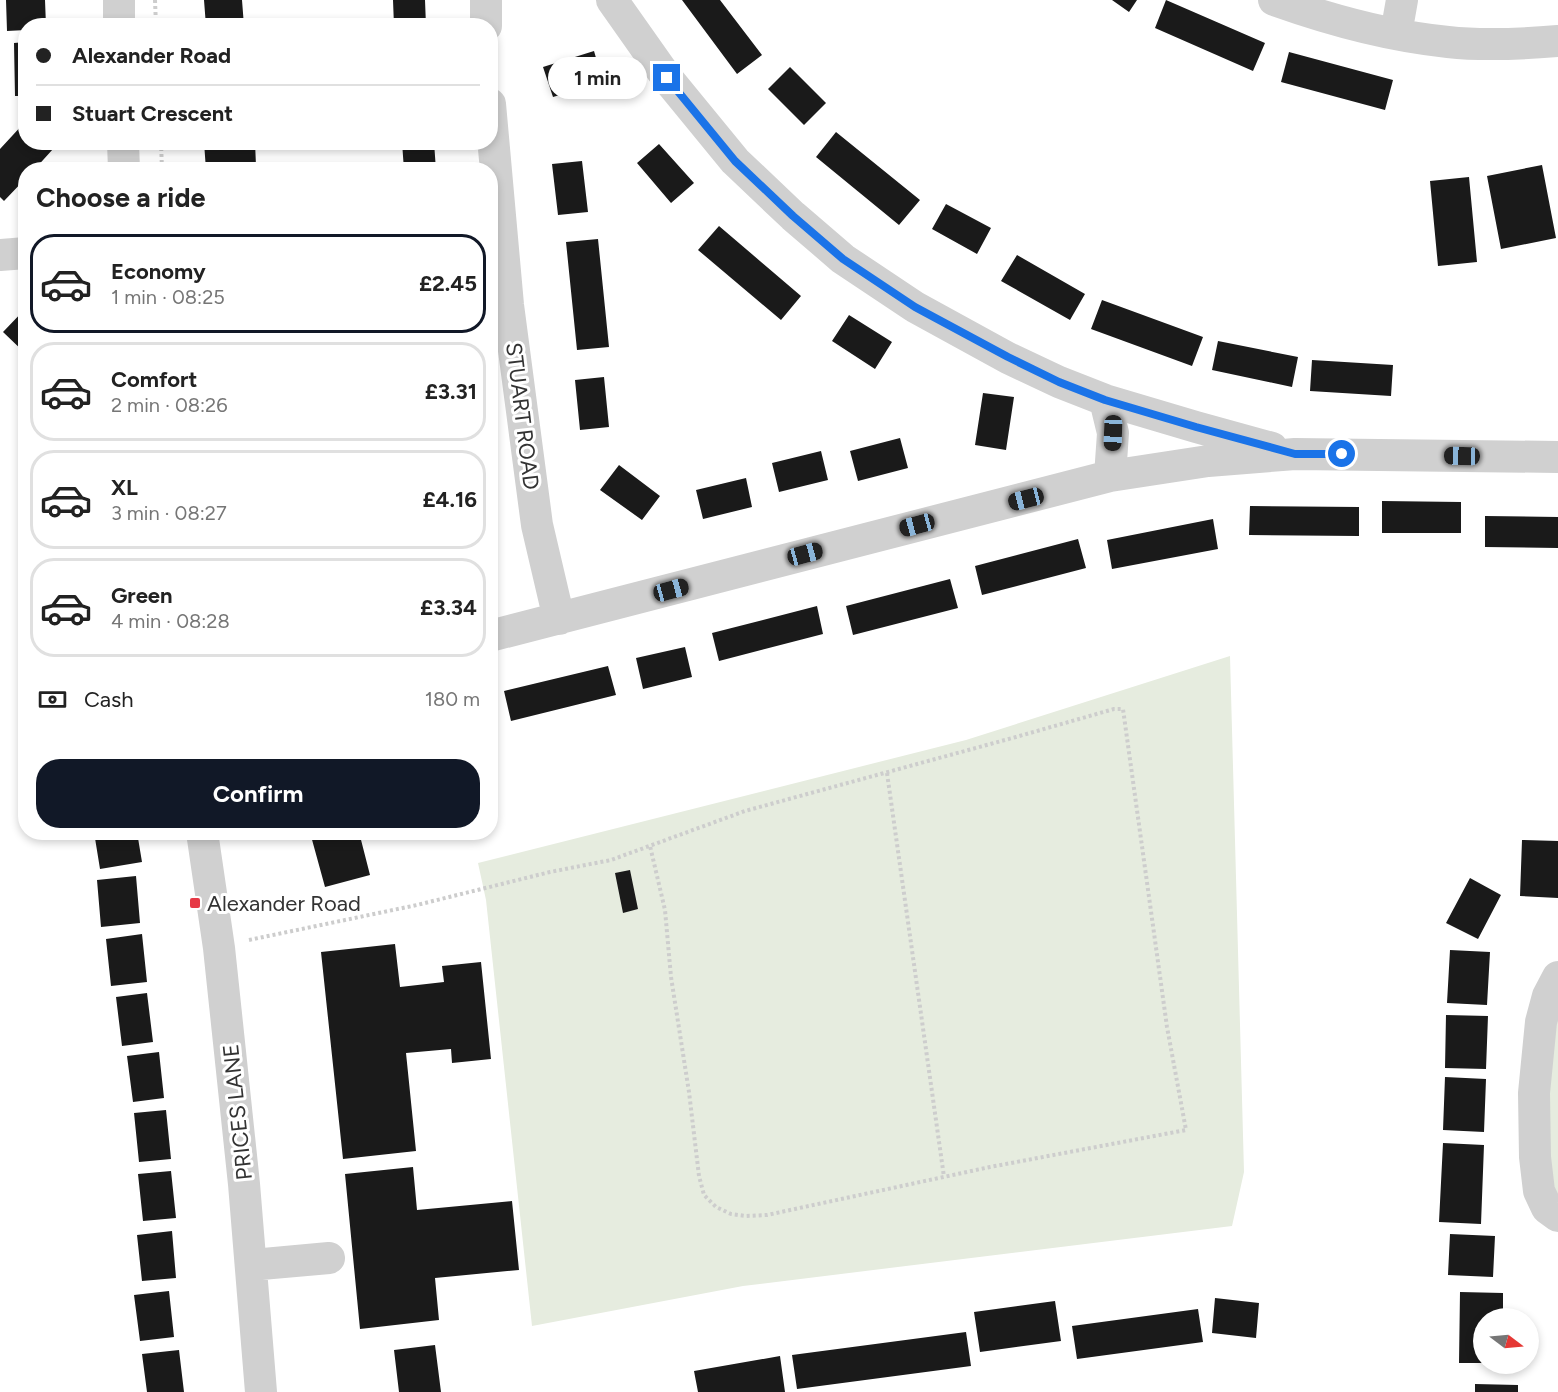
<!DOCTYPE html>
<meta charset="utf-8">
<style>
:root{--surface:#fff;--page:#f6f6f6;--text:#222;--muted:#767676;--line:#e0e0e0;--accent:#111827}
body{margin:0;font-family:Figtree,sans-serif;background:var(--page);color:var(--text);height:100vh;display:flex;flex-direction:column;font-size:22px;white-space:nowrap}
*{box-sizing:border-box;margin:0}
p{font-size:20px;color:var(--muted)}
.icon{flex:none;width:33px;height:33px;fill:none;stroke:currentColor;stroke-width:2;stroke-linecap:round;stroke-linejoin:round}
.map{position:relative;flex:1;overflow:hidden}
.side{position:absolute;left:18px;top:162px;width:480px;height:678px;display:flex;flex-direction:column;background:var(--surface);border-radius:24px;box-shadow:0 3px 9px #0003}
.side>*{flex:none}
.banner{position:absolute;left:18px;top:18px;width:480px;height:132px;border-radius:24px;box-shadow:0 3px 9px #0003;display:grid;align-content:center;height:132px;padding:0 18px;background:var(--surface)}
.needle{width:39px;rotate:106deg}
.tools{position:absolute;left:1473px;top:1308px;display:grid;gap:12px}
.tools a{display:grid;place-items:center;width:66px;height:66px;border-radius:50%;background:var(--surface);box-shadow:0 3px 9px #0003;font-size:30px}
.end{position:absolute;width:27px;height:27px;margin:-14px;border:8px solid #1a73e8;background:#fff;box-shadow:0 0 0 3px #fff}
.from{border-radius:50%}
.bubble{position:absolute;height:42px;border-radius:21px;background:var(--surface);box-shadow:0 3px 9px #0003;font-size:20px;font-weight:700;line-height:42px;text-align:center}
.car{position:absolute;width:18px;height:36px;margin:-18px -9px;border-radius:8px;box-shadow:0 0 4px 2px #0007;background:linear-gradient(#222 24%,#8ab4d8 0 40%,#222 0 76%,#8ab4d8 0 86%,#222 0)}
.banner b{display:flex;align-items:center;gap:21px;height:57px;font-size:22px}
.banner b+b{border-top:2px solid var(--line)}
.banner i{width:15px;height:15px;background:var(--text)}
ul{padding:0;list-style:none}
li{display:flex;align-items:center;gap:18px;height:99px;margin:0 12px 9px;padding:0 6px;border:3px solid var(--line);border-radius:24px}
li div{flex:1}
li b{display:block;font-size:22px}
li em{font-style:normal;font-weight:700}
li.current{border-color:var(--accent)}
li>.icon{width:54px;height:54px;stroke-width:1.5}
h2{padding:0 18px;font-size:27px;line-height:72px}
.pay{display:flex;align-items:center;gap:15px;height:66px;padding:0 18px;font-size:22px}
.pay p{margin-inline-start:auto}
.cta{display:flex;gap:12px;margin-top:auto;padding:12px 18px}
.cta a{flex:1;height:69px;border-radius:24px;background:var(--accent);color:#fff;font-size:24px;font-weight:700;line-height:69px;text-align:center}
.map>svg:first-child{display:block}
.green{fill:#e6ecdf}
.building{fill:#1a1a1a}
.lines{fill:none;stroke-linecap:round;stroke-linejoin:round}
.path{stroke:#cdcdcd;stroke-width:4;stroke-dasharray:3 3;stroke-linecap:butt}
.minor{stroke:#d0d0d0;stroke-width:32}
.route{stroke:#1a73e8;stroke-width:8}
.poi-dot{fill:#e63946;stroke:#fff;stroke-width:2}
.labels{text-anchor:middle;stroke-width:6;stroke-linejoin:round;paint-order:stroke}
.street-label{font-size:22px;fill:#333;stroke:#fff}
.poi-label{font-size:22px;fill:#333;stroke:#fff;text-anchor:start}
</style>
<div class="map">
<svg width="1558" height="1392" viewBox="0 0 1558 1392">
<rect width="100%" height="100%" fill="#fff"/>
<path class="green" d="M1230 656 1244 1172 1232 1226 743 1286 532 1326 486 900 478 863 966 740Z
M1558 1008V1196L1551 1179 1546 1092Z"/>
<path class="building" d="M6 0H45L46 26H26V30L7 31Z
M204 0H242L244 26H206Z
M393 0H425L426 26H394Z
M682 0H720L762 55 737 74Z
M1112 0H1137L1129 12Z
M1166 0 1265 43 1253 71 1155 28Z
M26 42V96H15L14 43Z
M594 51 603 82 553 97 543 67Z
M1289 52 1393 80 1385 110 1281 82Z
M790 67 826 103 804 125 768 89Z
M24 123 26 124V142H45L53 149 34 170H26V178L4 201 0 197V149Z
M836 132 920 200 899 225 816 157Z
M204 142H255L256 166 206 170Z
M402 142H434L436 170H404Z
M659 144 694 183 671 203 637 163Z
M582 161 588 212 558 215 552 164Z
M1542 165 1556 238 1501 249 1487 176Z
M1469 177 1477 262 1438 266 1430 181Z
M946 204 991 228 977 254 932 229Z
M719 226 801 296 781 320 698 250Z
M598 239 609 347 577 350 566 242Z
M1017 255 1085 294 1070 320 1001 281Z
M1102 300 1203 337 1192 366 1091 329Z
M26 308V354L3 332Z
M849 315 892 342 875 369 832 341Z
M1218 341 1298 357 1292 387 1212 370Z
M1312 360 1393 365 1391 396 1310 391Z
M604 377 609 427 580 430 575 380Z
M983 393 1014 397 1006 450 975 445Z
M900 438 908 468 858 481 850 451Z
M821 451 828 480 779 492 772 463Z
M619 465 660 496 642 520 600 490Z
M746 478 752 507 703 519 696 490Z
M1382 501 1461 502V533H1382Z
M1250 506 1359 507V536L1249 535Z
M1485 516 1558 517V548L1485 547Z
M1213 519 1218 549 1112 569 1107 540Z
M1078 539 1086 568 982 595 975 566Z
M950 579 958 608 853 635 846 606Z
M817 606 823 634 719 661 712 633Z
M685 647 692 677 643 689 636 658Z
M608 666 616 695 511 721 504 691Z
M94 832H137L142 862 100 869Z
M325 832H359L370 875 325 887 311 836Z
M1522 840 1558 841V898L1520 896Z
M630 870 638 909 623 913 615 873Z
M136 876 140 923 101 927 97 880Z
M1470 878 1501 895 1478 939 1446 923Z
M142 934 147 982 111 986 106 939Z
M395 944 400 987 444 982 442 966 481 962 491 1059 452 1063 451 1049 406 1053 416 1151 343 1159 321 952Z
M1450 950 1490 952 1487 1005 1447 1003Z
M147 993 153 1042 122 1046 116 997Z
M1446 1015 1488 1016 1486 1069 1445 1068Z
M159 1052 164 1098 133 1102 127 1056Z
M1445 1077 1486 1079 1484 1132 1443 1130Z
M166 1110 171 1159 139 1162 134 1113Z
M1443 1143 1484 1145 1481 1224 1439 1222Z
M413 1167 417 1210 512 1201 519 1270 435 1278 439 1320 360 1329 345 1174Z
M171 1171 176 1218 143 1221 138 1174Z
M172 1231 176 1278 142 1281 137 1235Z
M1450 1234 1495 1236 1493 1277 1448 1275Z
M169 1291 174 1337 140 1341 134 1295Z
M1460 1292 1503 1293V1318H1484V1363H1459Z
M1215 1298 1259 1303 1256 1338 1212 1333Z
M1055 1301 1061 1341 980 1352 974 1312Z
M1198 1309 1203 1342 1077 1359 1072 1326Z
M966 1332 971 1366 797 1389 792 1355Z
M435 1345 441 1392H399L394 1350Z
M179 1350 184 1392H147L142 1354Z
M780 1356 785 1392H698L694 1371Z
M1475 1384 1518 1385V1392H1475Z"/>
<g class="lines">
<path class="path" d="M155 0 156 26
M161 142 162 170
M887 773 944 1177
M249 940 417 905 550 872 611 860 745 811 1016 737 1114 709H1123L1167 1027 1186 1130 990 1167 767 1215 746 1216 731 1214 716 1207 704 1195 699 1176 689 1092 671 977 665 910 650 846"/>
<path class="minor" d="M119 0V26
M486 0V26
M612 0 667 78 735 161 793 216 843 259 915 307 1008 358 1059 382 1105 400 1196 427 1272 448
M1274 0C1330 20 1388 36 1448 42 1484 46 1522 44 1558 41
M1396 34 1402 0
M490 104 508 305 537 525 559 619
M123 142 124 170
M0 255 26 253
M1105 400 1113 433 1110 476
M490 636 1110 476 1208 461 1295 454 1558 457
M202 832 219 948 244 1184 261 1392
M1558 977 1548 996 1541 1022 1534 1093 1535 1157 1539 1191 1547 1208 1558 1216
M251 1265 329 1258"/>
</g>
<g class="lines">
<path class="route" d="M667 78 735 161 793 216 843 259 915 307 1008 357 1059 382 1105 400 1196 427 1295 454H1342"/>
</g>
<rect class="poi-dot" x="189" y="897" width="12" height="12" rx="3"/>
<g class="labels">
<g class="street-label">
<text transform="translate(523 416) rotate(83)" y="8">STUART ROAD</text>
<text transform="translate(237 1112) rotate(-96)" y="8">PRICES LANE</text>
</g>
<g class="poi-label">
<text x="207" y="911">Alexander Road</text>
</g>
</g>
</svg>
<div class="tools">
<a><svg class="needle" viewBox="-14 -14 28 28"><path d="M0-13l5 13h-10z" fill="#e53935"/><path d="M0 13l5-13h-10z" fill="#767676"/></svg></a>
</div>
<i class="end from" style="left:1342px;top:454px"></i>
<i class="end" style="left:667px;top:78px"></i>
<div class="bubble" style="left:548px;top:57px;width:99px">1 min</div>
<i class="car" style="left:1113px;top:433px;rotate:182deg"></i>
<i class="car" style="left:1462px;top:456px;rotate:271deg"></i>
<i class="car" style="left:1026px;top:499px;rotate:256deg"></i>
<i class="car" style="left:917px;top:525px;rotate:255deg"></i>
<i class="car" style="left:805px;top:554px;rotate:75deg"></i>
<i class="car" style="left:671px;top:590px;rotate:75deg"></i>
<div class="banner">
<b><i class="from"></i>Alexander Road</b>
<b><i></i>Stuart Crescent</b>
</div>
<section class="side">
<h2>Choose a ride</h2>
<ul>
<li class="current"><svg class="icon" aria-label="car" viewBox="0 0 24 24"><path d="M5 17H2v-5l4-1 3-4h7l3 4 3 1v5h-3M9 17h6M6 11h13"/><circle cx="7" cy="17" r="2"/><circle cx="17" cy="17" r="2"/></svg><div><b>Economy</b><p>1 min · 08:25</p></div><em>£2.45</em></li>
<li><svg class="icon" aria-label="car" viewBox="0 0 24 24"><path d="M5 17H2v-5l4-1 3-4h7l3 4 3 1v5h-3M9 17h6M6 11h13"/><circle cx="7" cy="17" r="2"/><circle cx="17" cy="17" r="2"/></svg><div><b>Comfort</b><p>2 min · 08:26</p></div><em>£3.31</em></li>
<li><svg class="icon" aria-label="car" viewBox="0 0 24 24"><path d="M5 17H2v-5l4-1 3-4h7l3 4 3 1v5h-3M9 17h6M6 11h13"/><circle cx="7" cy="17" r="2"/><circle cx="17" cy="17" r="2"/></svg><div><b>XL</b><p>3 min · 08:27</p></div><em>£4.16</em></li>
<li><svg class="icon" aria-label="car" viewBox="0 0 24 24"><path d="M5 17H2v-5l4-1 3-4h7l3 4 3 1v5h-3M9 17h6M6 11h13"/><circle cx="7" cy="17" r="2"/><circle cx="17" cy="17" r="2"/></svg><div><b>Green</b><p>4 min · 08:28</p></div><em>£3.34</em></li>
</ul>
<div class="pay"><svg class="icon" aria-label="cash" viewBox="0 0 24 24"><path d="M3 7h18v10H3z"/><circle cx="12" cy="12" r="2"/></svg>Cash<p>180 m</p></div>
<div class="cta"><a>Confirm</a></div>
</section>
</div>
